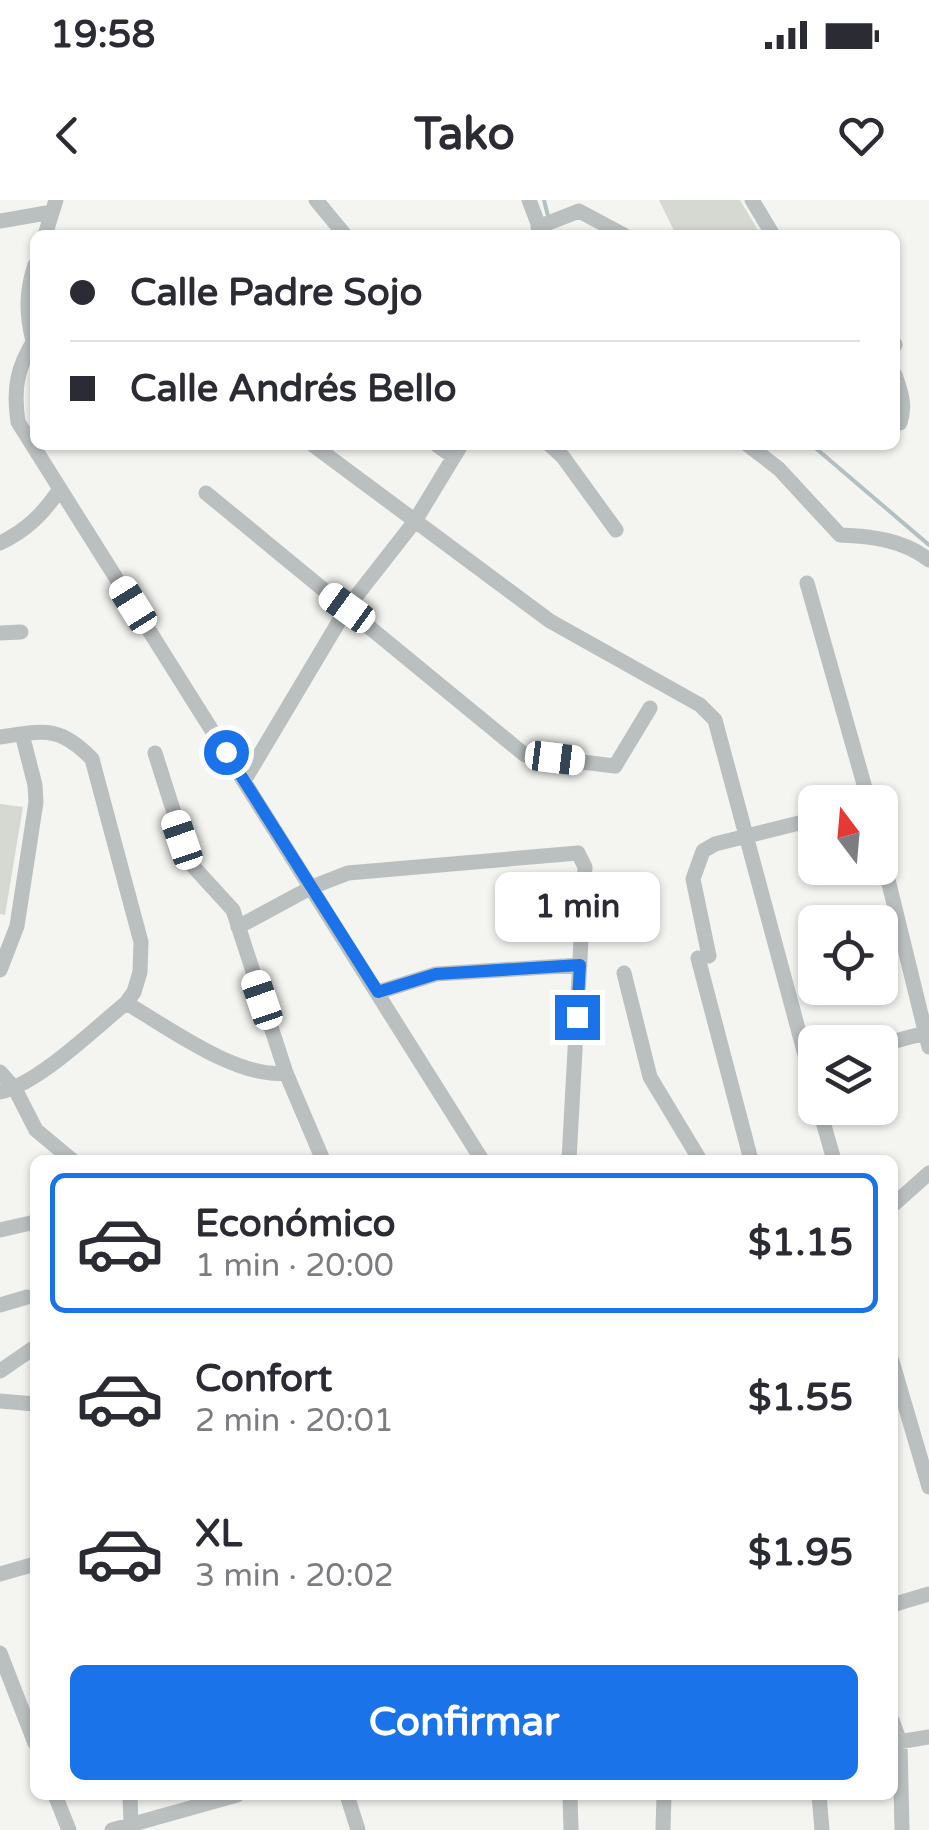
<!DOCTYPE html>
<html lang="es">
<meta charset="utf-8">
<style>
:root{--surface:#fff;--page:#f2f2f3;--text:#2b2b33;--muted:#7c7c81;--line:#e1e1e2;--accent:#1a73e8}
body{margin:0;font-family:"Varela Round",sans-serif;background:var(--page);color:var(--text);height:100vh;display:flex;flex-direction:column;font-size:38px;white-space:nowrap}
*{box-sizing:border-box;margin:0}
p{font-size:32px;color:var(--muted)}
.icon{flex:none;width:55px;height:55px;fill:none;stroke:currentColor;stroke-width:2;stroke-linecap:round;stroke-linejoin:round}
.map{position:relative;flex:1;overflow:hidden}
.sheet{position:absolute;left:30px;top:955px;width:868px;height:645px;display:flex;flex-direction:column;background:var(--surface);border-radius:15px;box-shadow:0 2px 8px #0004}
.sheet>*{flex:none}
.banner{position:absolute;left:30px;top:30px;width:870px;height:220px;border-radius:15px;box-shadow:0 2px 8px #0004;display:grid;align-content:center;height:220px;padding:0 40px;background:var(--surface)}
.needle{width:65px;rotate:344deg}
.tools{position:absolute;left:798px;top:585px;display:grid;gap:20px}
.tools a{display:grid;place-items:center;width:100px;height:100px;border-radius:15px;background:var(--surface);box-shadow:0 2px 8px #0004;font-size:50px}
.end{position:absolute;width:45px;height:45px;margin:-22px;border:12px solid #1a73e8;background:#fff;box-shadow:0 0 0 5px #fff}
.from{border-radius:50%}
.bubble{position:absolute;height:70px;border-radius:15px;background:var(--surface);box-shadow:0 2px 8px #0004;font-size:32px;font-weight:800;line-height:70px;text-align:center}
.car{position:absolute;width:30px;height:60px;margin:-30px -15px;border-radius:12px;box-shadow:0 0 8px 2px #0007;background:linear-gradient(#fff 24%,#345 0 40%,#fff 0 76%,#345 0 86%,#fff 0)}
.banner b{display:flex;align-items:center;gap:35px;height:95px;font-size:38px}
.banner b+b{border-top:2px solid var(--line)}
.banner i{width:25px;height:25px;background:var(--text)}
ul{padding:18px 0 0;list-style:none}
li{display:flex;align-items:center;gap:30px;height:140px;margin:0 20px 15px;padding:0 20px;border:5px solid transparent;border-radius:15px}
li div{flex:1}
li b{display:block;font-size:38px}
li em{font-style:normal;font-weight:800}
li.selected{border-color:var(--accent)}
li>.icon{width:90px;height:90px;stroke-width:1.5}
.primary-button{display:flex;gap:20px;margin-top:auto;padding:20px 40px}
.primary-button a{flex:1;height:115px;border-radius:15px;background:var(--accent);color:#fff;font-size:40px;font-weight:800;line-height:115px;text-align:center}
.status{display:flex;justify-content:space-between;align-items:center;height:70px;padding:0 50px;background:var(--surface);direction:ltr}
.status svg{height:28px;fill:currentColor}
header{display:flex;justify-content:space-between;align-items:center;height:130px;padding:0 40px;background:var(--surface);font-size:45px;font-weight:800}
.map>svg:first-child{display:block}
.green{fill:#d5d9d1}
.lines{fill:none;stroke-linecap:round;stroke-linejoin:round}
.stream{stroke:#b3c0c1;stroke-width:4}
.minor{stroke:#babfc0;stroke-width:15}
.route{stroke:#1a73e8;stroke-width:12}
</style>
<div class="status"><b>19:58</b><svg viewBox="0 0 49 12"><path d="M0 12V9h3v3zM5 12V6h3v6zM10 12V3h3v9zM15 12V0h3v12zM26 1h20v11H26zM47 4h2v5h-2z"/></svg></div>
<header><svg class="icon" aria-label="back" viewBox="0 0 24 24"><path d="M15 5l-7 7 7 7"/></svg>Tako<svg class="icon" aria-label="heart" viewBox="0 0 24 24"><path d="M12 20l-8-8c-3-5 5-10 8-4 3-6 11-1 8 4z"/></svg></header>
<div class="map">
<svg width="929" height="1630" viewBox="0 0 929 1630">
<rect width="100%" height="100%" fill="#f4f4f1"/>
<path class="green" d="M659 0H740L761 35H676Z
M0 604 23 607 5 715 0 714Z"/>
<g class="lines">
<path class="stream" d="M544 0 549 20
M812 245 929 345"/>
<path class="minor" d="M316 0 345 35
M529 0 542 34
M752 0 773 35
M0 21 52 12
M538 27 579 11 624 35
M45 35 56 0
M35 139C17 167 13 189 18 222L482 960
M33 141C26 114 26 91 35 65
M895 144V145
M895 175C901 192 906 205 900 223
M313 245 550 421 700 505 715 520 815 892
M437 245 454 257
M550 245 563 257 616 330
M748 245 779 269 840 335C871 336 904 340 929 360
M206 293 525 555 615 566 650 508
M0 343C27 330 43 314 60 289
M807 383 869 602
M0 433 21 432
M0 537C44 531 59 525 92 559L141 742 140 772 134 792 126 803C95 828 37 885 0 892
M155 553 190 663 233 710 286 873 323 960
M244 581 347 408 415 321 461 245
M880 647 929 847
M238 727 312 687 348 673 578 653 585 667 569 960
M709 756 693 679 703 651 715 644 815 619
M698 758 751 960
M0 770 17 726 36 602 35 585 22 534
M624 773 650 877 700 960
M378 792 436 774 580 765
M126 803C168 827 237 879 286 873
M880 845 929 832
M0 872 15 889 36 930 72 960
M819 908 834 960
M892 1006 929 973
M0 1030 35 1022
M0 1105 27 1097
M892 1161 929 1287
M0 1171 35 1147
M0 1201 35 1204
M0 1374 35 1364
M892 1405 929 1394
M0 1453 35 1543
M892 1520 900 1542 902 1630
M892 1543 929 1537
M55 1595 69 1630
M130 1595 131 1625
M347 1595 358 1630
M570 1595 571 1630
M819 1595 822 1630
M112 1630 237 1595
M663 1630 664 1595"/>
</g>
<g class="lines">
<path class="route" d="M226 552 378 792 436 774 580 765 577 817"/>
</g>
</svg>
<div class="tools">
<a><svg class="needle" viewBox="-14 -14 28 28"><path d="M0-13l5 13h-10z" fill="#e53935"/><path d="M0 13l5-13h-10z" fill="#7c7c81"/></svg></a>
<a><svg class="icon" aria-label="locate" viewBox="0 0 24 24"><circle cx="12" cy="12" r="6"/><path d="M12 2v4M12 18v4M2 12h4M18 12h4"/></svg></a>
<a><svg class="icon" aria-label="layers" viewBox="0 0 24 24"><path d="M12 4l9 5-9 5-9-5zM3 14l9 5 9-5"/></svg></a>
</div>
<i class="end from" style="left:226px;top:552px"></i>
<i class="end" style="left:577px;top:817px"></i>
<div class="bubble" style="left:495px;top:672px;width:165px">1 min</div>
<i class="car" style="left:133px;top:405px;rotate:328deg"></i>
<i class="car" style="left:347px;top:408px;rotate:306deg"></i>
<i class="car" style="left:555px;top:558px;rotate:97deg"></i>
<i class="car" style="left:182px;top:640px;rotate:341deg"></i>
<i class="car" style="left:262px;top:800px;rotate:341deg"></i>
<div class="banner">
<b><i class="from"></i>Calle Padre Sojo</b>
<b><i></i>Calle Andrés Bello</b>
</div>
<section class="sheet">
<ul>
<li class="selected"><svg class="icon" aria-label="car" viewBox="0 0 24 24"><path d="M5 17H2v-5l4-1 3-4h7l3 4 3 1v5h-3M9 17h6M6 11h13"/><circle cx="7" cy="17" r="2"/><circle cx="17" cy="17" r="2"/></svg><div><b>Económico</b><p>1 min · 20:00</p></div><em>$1.15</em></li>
<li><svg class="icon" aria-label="car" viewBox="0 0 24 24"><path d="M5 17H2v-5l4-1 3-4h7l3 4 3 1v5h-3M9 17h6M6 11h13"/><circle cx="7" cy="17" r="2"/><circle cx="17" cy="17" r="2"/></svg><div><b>Confort</b><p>2 min · 20:01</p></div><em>$1.55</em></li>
<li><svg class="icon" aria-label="car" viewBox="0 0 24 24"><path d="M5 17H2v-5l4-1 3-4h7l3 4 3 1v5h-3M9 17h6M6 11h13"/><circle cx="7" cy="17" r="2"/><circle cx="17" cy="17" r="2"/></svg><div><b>XL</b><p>3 min · 20:02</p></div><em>$1.95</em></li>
</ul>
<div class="primary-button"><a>Confirmar</a></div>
</section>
</div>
